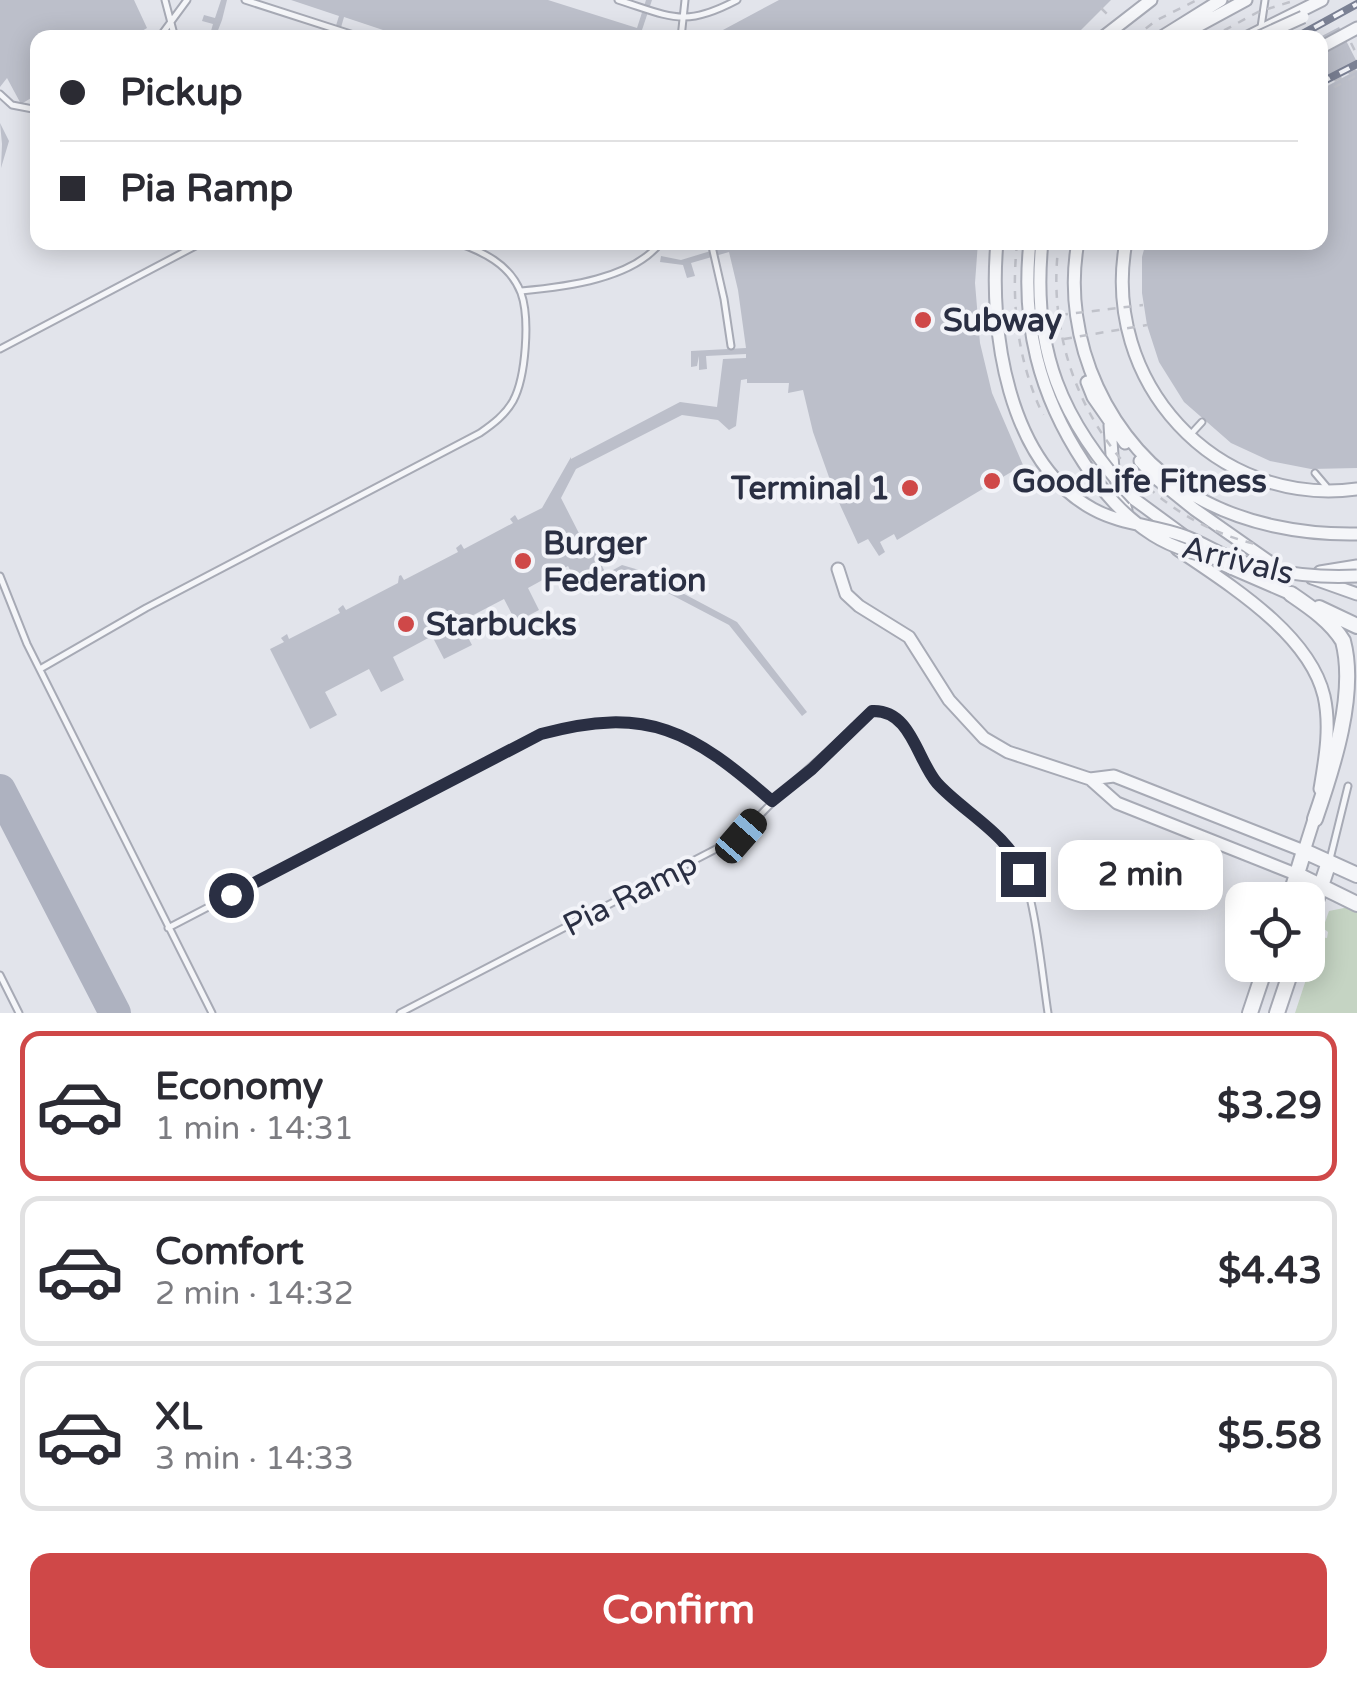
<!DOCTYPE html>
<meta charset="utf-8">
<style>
:root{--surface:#fff;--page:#f2f2f3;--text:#2b2b33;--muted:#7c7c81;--line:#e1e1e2;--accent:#cf4848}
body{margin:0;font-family:"Varela Round",sans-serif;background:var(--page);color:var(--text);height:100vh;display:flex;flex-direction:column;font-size:38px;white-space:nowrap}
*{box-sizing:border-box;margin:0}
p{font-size:32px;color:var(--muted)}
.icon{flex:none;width:55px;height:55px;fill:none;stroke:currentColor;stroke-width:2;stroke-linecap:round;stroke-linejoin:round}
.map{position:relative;height:1013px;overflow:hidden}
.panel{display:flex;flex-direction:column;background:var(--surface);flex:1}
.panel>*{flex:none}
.banner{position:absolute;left:30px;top:30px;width:1298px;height:220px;border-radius:20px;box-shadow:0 5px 25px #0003;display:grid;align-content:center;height:220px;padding:0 30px;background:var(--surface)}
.fabs{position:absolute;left:1225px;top:882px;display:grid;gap:20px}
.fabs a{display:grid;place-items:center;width:100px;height:100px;border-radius:20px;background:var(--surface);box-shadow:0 5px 25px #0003;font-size:50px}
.end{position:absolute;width:45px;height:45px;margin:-22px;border:12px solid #2a2f43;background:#fff;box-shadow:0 0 0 5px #fff}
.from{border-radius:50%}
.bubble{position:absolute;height:70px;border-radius:20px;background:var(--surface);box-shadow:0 5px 25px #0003;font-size:32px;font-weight:800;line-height:70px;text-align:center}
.car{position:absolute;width:30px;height:60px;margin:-30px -15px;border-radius:12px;box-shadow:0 0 8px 2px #0007;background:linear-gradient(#222 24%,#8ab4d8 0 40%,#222 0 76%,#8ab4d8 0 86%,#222 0)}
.banner b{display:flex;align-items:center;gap:35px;height:95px;font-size:38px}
.banner b+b{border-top:2px solid var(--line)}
.banner i{width:25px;height:25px;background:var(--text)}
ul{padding:18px 0 0;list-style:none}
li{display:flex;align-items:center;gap:30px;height:150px;margin:0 20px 15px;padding:0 10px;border:5px solid var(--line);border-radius:20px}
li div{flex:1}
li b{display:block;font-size:38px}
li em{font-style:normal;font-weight:800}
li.active{border-color:var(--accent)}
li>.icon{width:90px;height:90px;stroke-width:1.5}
.cta{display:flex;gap:20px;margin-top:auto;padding:20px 30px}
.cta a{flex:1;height:115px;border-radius:20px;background:var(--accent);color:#fff;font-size:40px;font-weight:800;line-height:115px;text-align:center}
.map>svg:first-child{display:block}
.green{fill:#c5d4c3}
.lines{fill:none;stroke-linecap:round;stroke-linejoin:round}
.taxiway{stroke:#aeb2c0;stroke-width:32}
.building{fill:#bcbfca}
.service-casing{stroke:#a7aab5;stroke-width:9}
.minor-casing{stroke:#a7aab5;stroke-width:15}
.tertiary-casing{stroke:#a7aab5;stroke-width:18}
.path{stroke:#c0c2ca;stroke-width:2.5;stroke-dasharray:8 8;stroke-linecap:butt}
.service{stroke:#f5f6f9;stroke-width:5}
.minor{stroke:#f5f6f9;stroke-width:11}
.tertiary{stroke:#f5f6f9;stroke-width:14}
.rail-casing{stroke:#7b8194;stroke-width:8}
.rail{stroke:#f2f3f8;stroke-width:4;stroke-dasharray:11;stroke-linecap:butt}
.minor-bridge-casing{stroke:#a7aab5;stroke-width:15;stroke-linecap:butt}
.path-bridge{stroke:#c0c2ca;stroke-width:2.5;stroke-dasharray:8 8;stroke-linecap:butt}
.minor-bridge{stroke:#f5f6f9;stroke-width:11}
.route{stroke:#2a2f43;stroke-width:12}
.poi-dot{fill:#cf4848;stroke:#f2f3f8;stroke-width:4}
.labels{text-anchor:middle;stroke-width:8;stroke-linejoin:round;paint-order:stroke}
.poi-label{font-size:32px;font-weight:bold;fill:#2a2f43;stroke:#f2f3f8;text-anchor:start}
.street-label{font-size:32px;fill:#2a2f43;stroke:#f2f3f8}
</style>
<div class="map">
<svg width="1357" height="1013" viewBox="0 0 1357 1013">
<rect width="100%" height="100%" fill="#e2e4eb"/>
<path class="green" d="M1349 907 1357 911V1013H1295L1320 937 1327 938 1328 932 1323 928 1329 911Z"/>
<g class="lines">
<path class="taxiway" d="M0 790 115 1013"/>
</g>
<path class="building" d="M0 0H134L147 28 130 38H38V94L21 104 7 78 0 87Z
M221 0H227L222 20 215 38H209L213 24 202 21 204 15 215 18Z
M291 0H548L637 28 646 0H652L642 30 664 37 407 38 344 17 338 38H332L339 16Z
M779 0H1111L1073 38H708Z
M1339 27 1357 62 1320 81V37Z
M1357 70V468L1311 469 1270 461 1231 443 1184 402 1159 362 1147 325 1142 293V257L1146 242H1320V90Z
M0 123 9 141 1 168 2 144Z
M726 242H978L975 283 980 343 992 393 1023 465 897 540 894 534 880 542 885 552 879 556 868 539 858 544 835 494 813 432 803 390 788 393 789 383H747V379L741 380 736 426 729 430 718 420 682 415 576 469 561 498 587 549 595 545 598 551 595 552 606 574 622 565 639 570 737 622 807 712 802 716 729 625 626 571 614 581 612 578 592 589 590 584 580 589 568 566 528 588 539 610 516 622 504 599 460 622 472 645 444 659 432 636 393 657 404 680 381 692 369 669 325 692 337 715 310 729 270 649 284 642 281 638 287 634 289 639 340 613 338 609 343 605 346 610 398 583 399 576 401 575 404 580 458 552 456 548 461 544 464 549 513 523 510 519 515 515 518 520 542 508 571 457V459L680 402 717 407 723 359 746 358V354L706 356 707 369 699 370V356L697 366 691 367V351L746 348 738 290 729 252 691 263 695 276 687 278 683 265 660 262 661 256 681 260 727 246Z"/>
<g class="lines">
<defs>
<path id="service" d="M165 0 175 38
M245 0 363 38
M618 0C672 17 684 28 737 0
M1261 27 1265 0
M159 38 187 0
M681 38 685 0
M0 94 12 105 38 110
M711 242 724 299 731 346
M521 291C565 287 633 279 661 242
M0 349 203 242
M1191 434 1202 422
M1315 473 1326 486
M0 576 27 644 212 1013
M40 669 146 608 480 433C493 424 505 415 513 401 526 377 530 318 521 293 510 264 482 251 455 242
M1330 859 1348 786
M168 928 541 734C649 705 692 731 772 801
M0 975 19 1013
M400 1013 741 836C780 790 829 753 872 711 910 708 917 758 935 781 956 807 1004 834 1018 861 1035 894 1042 974 1048 1013"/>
<path id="minor" d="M1102 38 1151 0
M1160 38 1221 0
M1176 38 1246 0
M1246 38 1322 0
M1320 48 1357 28
M1078 242C1060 339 1109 447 1195 496 1243 524 1302 535 1357 534
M1126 242C1100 381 1215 508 1357 489
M1087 382 1093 397 1125 443
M1110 425 1113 470 1126 510
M1140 461 1158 480 1194 509 1274 565
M1134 499 1183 535
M1177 549C1228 584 1309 633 1324 696 1331 727 1325 759 1320 789
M1217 562 1291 594
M838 569 846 594 859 606 909 637 949 700 984 738 1008 752 1090 779 1117 803 1298 875
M1320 572 1357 566
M1312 578 1357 594
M1090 779 1114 776 1304 851 1316 813"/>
<path id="tertiary" d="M1291 594C1310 607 1331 621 1343 641 1357 693 1333 767 1315 819
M1319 608 1357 626
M1298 875 1357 904
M1289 900 1304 851 1357 875
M1308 925 1329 862
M1250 1013 1266 965
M1277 1013 1293 965"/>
</defs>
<use href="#service" class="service-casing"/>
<use href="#minor" class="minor-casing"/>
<use href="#tertiary" class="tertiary-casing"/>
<path class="path" d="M1101 8 1108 15
M1351 43 1357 55
M1320 88 1357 70
M1320 95 1357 75
M1013 332H1017"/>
<use href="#service" class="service"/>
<use href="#minor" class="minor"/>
<use href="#tertiary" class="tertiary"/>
<defs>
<path id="rail" d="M1295 38 1357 4
M1320 83 1357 64"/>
</defs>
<use href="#rail" class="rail-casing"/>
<use href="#rail" class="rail"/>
<defs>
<path id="minor-bridge" d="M1257 38 1303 17
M997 242C989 330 1007 462 1093 509 1120 524 1152 525 1181 535 1200 541 1217 553 1236 560 1274 573 1317 578 1357 576
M1030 242C1021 324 1039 395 1084 463 1103 492 1123 516 1153 535 1175 549 1200 555 1225 561
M1042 242C1031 349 1061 422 1134 499"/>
</defs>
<use href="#minor-bridge" class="minor-bridge-casing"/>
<path class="path-bridge" d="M1133 38 1157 20 1197 0
M1210 38 1258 12 1296 0
M1059 242C1040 377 1124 514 1259 545
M1017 243C1011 302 1017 360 1043 415
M1060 315 1143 305
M1064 339 1147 325"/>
<use href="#minor-bridge" class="minor-bridge"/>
</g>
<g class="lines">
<path class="route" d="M231 895 541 734C648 705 692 731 772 801L812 769 872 711C911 709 917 760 937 783 963 812 1010 835 1023 874"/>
</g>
<g class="poi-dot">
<circle cx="923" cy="320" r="10"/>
<circle cx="992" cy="481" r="10"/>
<circle cx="910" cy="488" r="10"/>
<circle cx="523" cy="561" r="10"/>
<circle cx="406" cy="624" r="10"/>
</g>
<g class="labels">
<g class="poi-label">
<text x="943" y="331">Subway</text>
<text x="1012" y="492">GoodLife Fitness</text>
<text x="890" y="499" text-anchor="end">Terminal 1</text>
<text x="543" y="554">Burger<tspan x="543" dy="37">Federation</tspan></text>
<text x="426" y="635">Starbucks</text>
</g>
<g class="street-label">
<text transform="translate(1238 560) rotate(14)" y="11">Arrivals</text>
<text transform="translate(630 894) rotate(-27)" y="11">Pia Ramp</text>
</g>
</g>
</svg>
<div class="fabs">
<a><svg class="icon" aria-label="locate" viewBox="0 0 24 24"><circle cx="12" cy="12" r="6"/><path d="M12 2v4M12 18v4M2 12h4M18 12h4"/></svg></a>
</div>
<i class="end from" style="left:231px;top:895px"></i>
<i class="end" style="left:1023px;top:874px"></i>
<div class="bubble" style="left:1058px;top:840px;width:165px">2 min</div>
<i class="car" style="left:741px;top:836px;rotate:41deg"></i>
<div class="banner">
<b><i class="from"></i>Pickup</b>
<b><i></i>Pia Ramp</b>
</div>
</div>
<section class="panel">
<ul>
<li class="active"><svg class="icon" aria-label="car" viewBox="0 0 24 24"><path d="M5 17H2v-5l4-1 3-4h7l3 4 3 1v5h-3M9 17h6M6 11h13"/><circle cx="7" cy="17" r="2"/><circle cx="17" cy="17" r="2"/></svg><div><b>Economy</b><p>1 min · 14:31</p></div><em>$3.29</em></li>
<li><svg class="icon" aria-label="car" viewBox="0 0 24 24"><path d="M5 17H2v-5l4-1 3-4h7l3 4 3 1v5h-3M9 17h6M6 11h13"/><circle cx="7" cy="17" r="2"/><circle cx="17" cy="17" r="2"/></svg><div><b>Comfort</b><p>2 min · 14:32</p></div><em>$4.43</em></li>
<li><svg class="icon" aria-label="car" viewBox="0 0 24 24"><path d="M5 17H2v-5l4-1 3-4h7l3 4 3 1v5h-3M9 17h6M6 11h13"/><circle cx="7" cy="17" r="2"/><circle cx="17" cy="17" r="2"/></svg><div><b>XL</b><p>3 min · 14:33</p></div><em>$5.58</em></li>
</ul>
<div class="cta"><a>Confirm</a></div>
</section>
